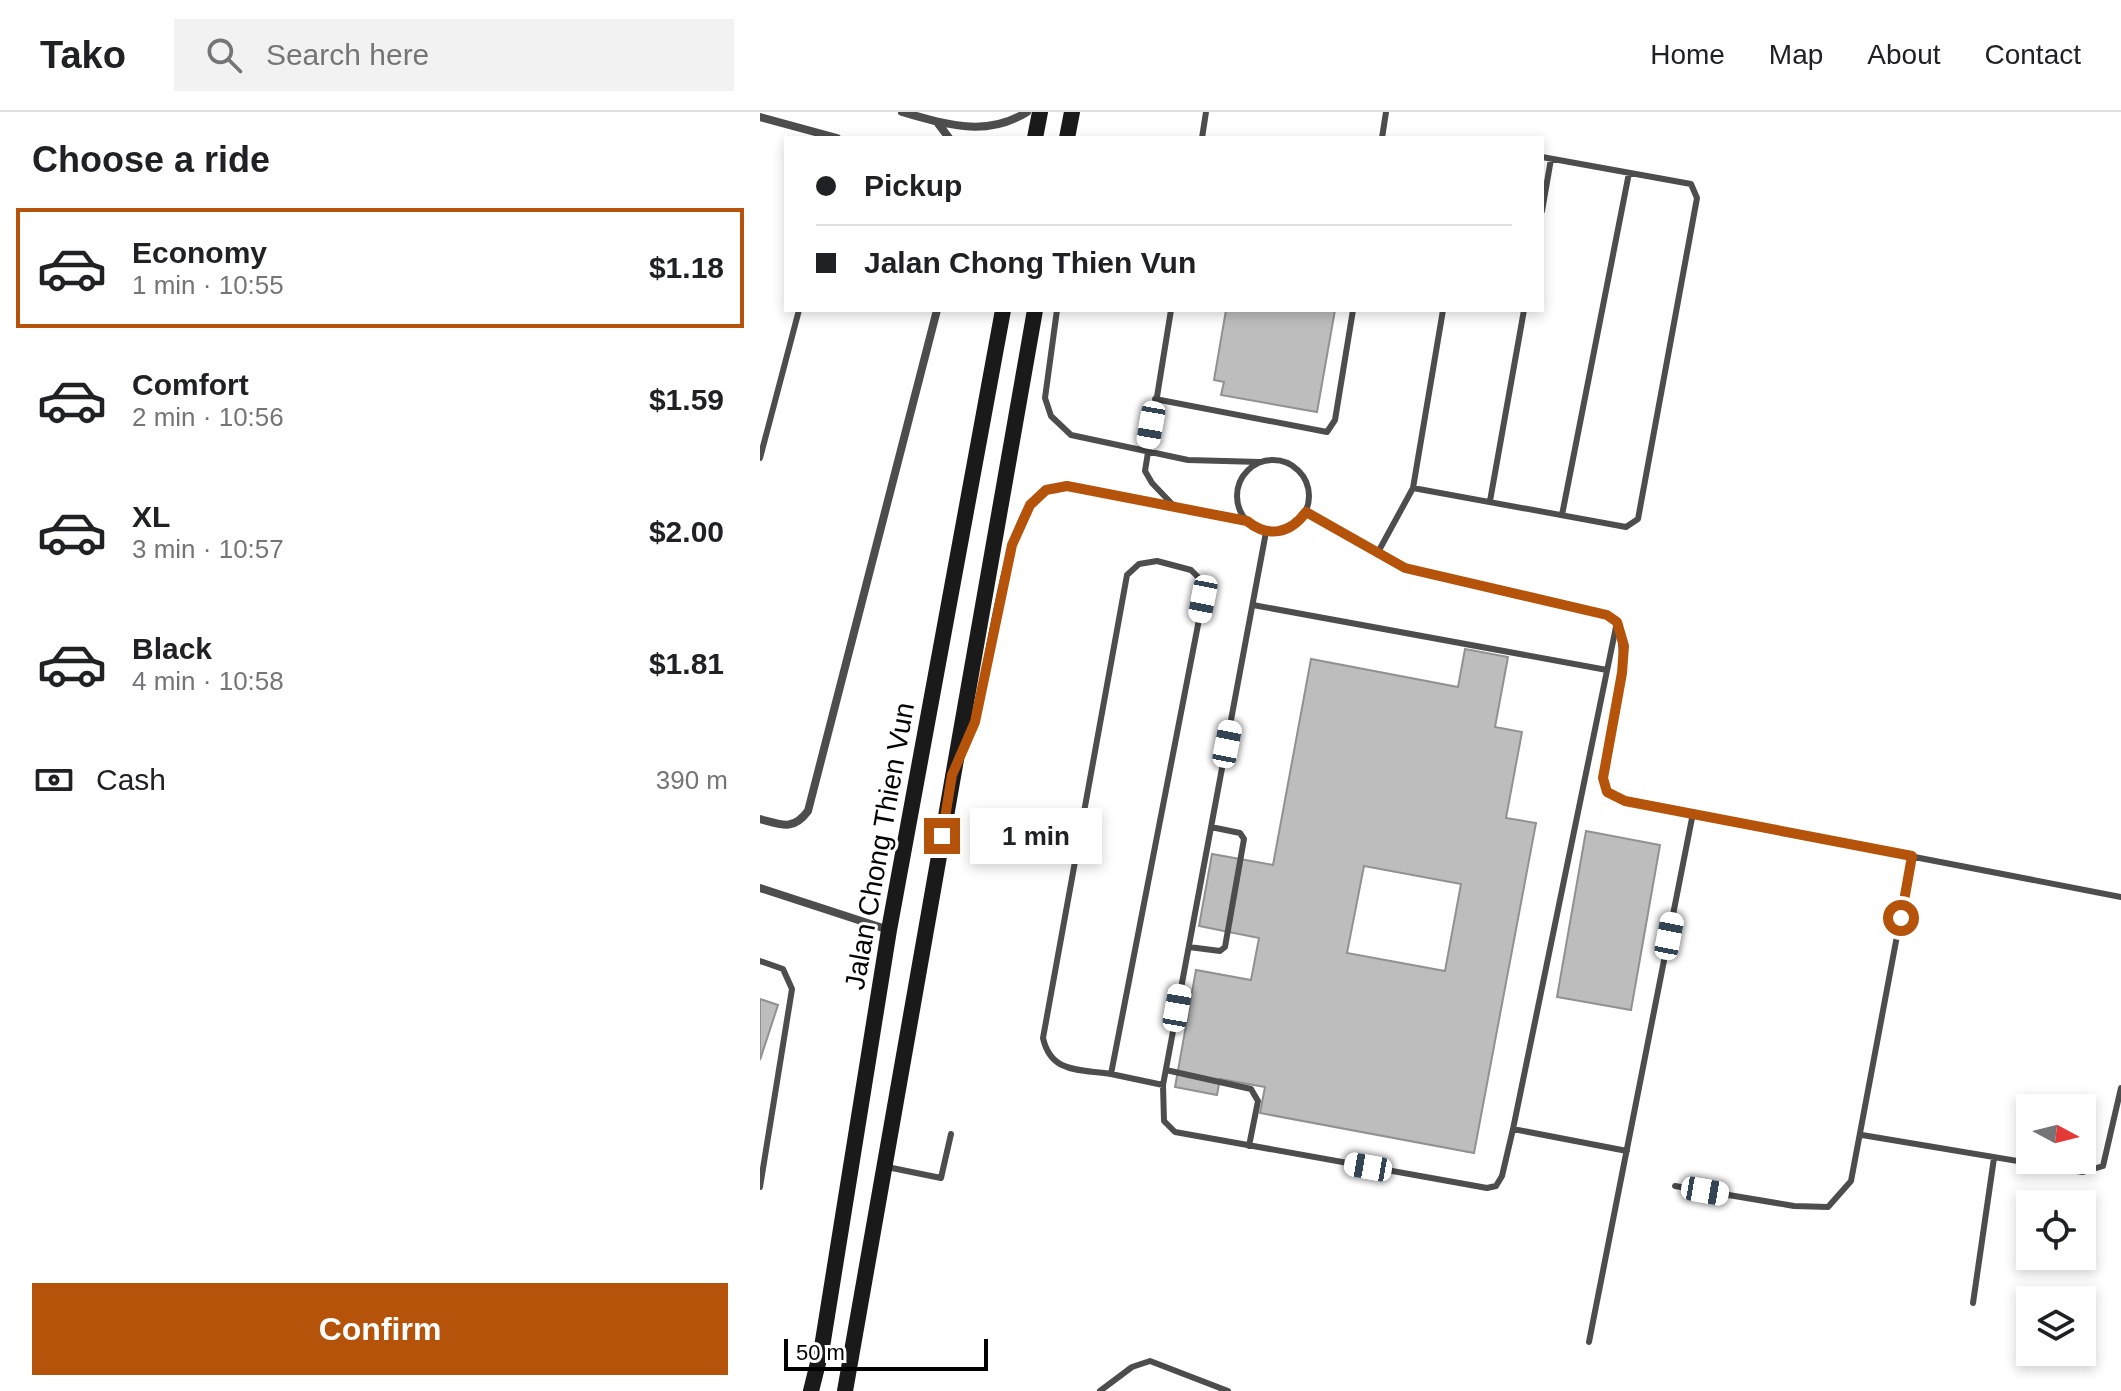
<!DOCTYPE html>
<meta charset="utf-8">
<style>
:root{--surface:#fff;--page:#f2f2f2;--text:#202124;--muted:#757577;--line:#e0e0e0;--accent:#b45309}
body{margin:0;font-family:Arial,sans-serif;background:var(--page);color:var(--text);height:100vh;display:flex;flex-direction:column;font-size:30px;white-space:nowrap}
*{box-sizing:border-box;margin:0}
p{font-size:26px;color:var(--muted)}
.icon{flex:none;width:44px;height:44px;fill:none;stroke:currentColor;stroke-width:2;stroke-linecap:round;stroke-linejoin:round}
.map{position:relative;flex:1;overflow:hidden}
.side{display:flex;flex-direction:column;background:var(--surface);width:760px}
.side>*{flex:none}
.guide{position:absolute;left:24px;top:24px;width:760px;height:176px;border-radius:0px;box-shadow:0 4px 12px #0003;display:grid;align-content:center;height:176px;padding:0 32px;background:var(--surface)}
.needle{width:52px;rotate:97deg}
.buttons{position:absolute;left:1256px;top:982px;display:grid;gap:16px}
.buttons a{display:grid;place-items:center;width:80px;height:80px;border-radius:0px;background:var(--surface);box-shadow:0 4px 12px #0003;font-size:40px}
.scale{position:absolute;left:24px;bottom:20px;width:204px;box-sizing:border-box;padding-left:8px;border:4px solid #000;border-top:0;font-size:22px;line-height:28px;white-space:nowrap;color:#000;-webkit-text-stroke:6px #fff;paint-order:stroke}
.end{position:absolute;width:36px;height:36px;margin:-18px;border:10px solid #b45309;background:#fff;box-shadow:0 0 0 4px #fff}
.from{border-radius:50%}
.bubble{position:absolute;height:56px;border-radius:0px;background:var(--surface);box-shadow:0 4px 12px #0003;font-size:26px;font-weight:800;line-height:56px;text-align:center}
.car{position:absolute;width:24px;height:48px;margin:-24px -12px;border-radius:10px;box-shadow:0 0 6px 2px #0007;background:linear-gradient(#fff 24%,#345 0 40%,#fff 0 76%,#345 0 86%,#fff 0)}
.guide b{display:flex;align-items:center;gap:28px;height:76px;font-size:30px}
.guide b+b{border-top:2px solid var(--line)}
.guide i{width:20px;height:20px;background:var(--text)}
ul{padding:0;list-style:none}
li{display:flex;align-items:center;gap:24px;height:120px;margin:0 16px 12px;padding:0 16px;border:4px solid transparent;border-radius:0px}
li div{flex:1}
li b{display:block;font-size:30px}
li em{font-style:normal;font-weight:800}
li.on{border-color:var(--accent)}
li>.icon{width:72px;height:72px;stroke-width:1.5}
h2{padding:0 32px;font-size:36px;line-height:96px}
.pay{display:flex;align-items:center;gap:20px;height:88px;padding:0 32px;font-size:30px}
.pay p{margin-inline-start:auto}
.cta{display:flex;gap:16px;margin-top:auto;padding:16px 32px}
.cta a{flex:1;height:92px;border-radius:0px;background:var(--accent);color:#fff;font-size:32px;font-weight:800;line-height:92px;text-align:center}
header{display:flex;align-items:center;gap:48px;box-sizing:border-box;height:112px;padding:0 40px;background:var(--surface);border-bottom:2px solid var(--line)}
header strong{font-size:38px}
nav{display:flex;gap:44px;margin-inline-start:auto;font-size:28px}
.search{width:560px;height:72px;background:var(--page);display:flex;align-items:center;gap:20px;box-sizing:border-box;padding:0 28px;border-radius:0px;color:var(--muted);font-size:30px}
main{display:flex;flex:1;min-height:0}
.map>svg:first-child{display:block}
.building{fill:#bdbdbd;stroke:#919191;stroke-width:2;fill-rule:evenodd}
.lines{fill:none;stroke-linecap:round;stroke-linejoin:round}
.lane{stroke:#4d4d4d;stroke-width:6}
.street{stroke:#4d4d4d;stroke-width:8}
.secondary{stroke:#1a1a1a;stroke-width:16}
.route{stroke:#b45309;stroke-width:10}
.labels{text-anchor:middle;stroke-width:6;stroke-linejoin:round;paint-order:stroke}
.street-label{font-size:28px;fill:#000;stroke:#fff}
</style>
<header>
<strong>Tako</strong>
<div class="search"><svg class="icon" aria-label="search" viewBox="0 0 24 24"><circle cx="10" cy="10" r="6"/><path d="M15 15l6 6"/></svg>Search here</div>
<nav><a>Home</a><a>Map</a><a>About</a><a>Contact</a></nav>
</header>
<main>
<section class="side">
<h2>Choose a ride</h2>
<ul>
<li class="on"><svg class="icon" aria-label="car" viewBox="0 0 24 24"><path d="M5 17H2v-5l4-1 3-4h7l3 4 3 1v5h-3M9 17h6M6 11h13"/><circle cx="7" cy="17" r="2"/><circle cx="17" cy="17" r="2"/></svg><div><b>Economy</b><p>1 min · 10:55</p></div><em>$1.18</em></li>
<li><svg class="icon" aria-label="car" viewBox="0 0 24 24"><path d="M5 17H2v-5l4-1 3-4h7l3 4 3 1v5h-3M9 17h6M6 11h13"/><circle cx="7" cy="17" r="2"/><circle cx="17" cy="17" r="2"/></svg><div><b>Comfort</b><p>2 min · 10:56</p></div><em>$1.59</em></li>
<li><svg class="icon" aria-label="car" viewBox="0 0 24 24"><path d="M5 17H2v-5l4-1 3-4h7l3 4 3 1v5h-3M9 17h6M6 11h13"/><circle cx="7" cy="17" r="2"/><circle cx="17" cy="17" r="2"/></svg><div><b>XL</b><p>3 min · 10:57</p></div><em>$2.00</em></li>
<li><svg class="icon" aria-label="car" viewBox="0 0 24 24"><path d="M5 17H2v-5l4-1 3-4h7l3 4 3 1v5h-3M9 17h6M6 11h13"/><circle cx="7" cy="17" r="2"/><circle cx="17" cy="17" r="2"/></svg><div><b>Black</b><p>4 min · 10:58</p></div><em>$1.81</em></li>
</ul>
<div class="pay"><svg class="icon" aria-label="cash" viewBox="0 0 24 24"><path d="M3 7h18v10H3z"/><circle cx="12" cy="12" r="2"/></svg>Cash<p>390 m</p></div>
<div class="cta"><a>Confirm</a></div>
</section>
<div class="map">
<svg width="1361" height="1279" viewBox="0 0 1361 1279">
<rect width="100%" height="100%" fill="#fff"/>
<path class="building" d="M466 198H575L557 300 461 283 464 270 454 268Z
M705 537 748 545 735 615 762 620 746 706 776 711 714 1041 500 1001 505 975 460 967 457 983 415 975 436 858 491 868 499 826 439 814 452 742 513 753 551 547 698 575ZM604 754 701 772 685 859 587 841Z
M826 719 900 733 871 898 797 885Z
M0 887 18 893 0 948Z"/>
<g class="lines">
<path class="lane" d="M442 26 446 0
M622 26 626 0
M782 99 791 47
M297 198 285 286 291 304 311 323 428 348 500 350
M411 198 385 359 392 371 412 392
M395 287 567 320 575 308 593 198
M0 346 39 198
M477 384a36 36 0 1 1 72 0a36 36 0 1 1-72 0Z
M653 376 866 415 878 407 937 86 931 72 782 45
M730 389 764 198
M546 400 645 456 847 503 857 510C871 560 852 615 843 666L847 680 865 689 1361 785
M802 403 869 61
M506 420 403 973 404 1009 415 1020 727 1076 736 1074 742 1064 753 1017 857 510
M617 442 653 376 683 198
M397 449 431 458 442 469 443 487 351 962C320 957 291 962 283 926L367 463 379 452Z
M493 493 847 558
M205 633 215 610C226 559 243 432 269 393 279 379 292 377 307 374L487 409
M429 835 460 839 465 835 484 727 480 721 451 715
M0 849 23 857 32 877 0 1075
M406 958 491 977 498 989 489 1034
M351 962 403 973
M753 1017 867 1039
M1102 1023 1323 1060 1343 1054 1361 976
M127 1055 181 1066 191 1022
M915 1074 1034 1094 1068 1095 1091 1069 1152 744
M1213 1191 1234 1046
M829 1230 933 701
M340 1279 372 1255 390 1249 468 1279"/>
<path class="street" d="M142 0C186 12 225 26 267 0
M0 5 77 26
M177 10 189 26
M0 707C22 713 33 719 48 699L177 198
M0 776 129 818"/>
<path class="secondary" d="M275 26 280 0
M307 26 312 0
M51 1279 62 1235 129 818 243 198
M85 1279 275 198"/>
</g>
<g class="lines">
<path class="route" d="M182 724 192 663 215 610 252 433 270 393 286 378 307 374 487 409C508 426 530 422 546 400L645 456 847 503 857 510 864 534 862 561 843 666 847 680 865 689 1152 744 1141 806"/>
</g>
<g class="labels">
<g class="street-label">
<text transform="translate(119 734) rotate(-80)" y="10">Jalan Chong Thien Vun</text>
</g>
</g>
</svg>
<div class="buttons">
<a><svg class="needle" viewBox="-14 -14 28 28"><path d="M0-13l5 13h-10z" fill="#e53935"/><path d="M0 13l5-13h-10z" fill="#757577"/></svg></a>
<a><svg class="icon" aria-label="locate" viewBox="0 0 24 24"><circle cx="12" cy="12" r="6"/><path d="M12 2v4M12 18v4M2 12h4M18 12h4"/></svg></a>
<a><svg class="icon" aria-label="layers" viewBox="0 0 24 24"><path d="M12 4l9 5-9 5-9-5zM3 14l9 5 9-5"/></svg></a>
</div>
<div class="scale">50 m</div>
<i class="end from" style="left:1141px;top:806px"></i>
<i class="end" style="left:182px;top:724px"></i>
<div class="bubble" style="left:210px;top:696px;width:132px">1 min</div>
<i class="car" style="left:391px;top:313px;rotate:190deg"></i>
<i class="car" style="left:443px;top:487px;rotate:191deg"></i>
<i class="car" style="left:467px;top:632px;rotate:11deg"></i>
<i class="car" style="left:909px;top:824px;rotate:11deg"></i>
<i class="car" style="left:417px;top:896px;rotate:10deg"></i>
<i class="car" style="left:608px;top:1055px;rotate:280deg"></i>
<i class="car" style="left:945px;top:1079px;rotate:100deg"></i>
<div class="guide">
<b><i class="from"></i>Pickup</b>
<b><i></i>Jalan Chong Thien Vun</b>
</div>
</div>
</main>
